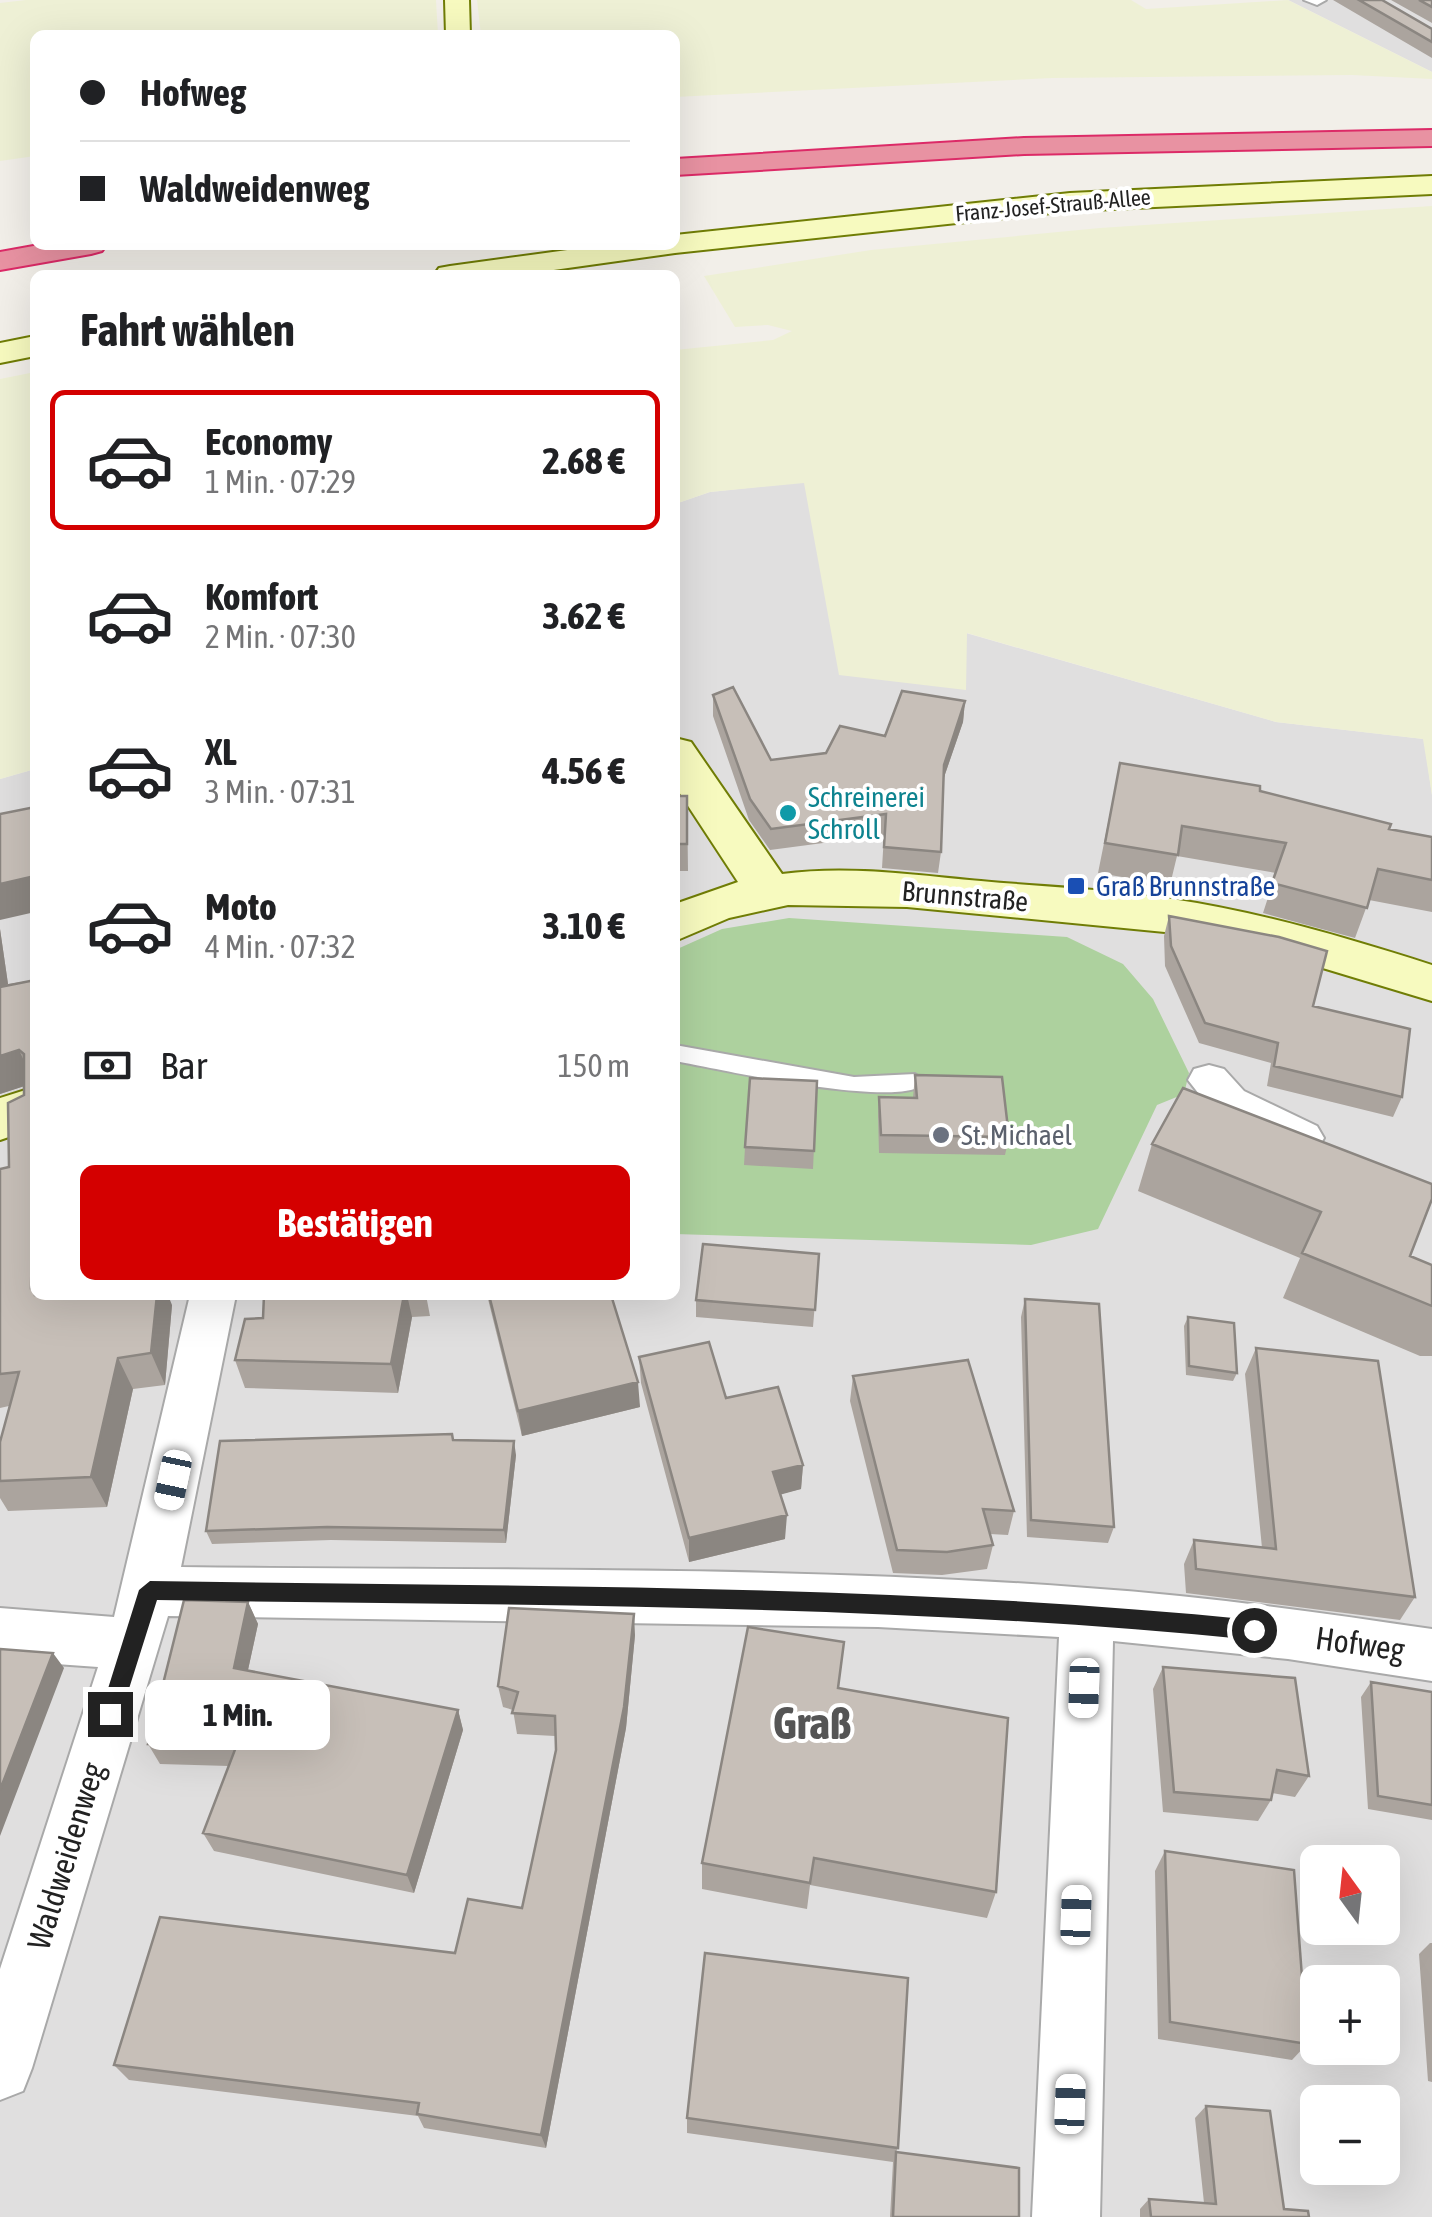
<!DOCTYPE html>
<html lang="de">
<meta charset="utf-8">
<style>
:root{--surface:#fff;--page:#f6f6f6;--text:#202124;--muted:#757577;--line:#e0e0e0;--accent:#d40000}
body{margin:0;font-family:"Asap Condensed",sans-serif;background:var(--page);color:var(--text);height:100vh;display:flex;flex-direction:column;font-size:38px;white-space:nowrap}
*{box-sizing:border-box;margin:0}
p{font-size:32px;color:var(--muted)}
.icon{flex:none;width:55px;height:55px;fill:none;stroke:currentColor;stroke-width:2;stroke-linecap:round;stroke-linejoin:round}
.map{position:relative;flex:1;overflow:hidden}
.panel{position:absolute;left:30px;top:270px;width:650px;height:1030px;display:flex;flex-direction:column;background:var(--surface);border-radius:15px;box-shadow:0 10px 40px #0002}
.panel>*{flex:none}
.guide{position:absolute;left:30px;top:30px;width:650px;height:220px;border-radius:15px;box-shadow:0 10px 40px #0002;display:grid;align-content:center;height:220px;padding:0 50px;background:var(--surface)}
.needle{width:65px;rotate:345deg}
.tools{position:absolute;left:1300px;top:1845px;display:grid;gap:20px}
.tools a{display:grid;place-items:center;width:100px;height:100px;border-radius:15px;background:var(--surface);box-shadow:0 10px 40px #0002;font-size:50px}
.end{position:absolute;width:45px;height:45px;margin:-22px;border:12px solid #222;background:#fff;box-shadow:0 0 0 5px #fff}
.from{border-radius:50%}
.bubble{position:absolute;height:70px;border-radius:15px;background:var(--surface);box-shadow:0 10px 40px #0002;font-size:32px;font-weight:700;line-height:70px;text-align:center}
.car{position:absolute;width:30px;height:60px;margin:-30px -15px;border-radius:12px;box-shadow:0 0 8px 2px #0007;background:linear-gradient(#fff 24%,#345 0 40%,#fff 0 76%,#345 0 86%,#fff 0)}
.guide b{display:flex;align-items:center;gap:35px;height:95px;font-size:38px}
.guide b+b{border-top:2px solid var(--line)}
.guide i{width:25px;height:25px;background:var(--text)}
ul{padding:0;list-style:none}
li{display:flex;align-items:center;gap:30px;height:140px;margin:0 20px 15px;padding:0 30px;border:5px solid transparent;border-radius:15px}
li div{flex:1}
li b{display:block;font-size:38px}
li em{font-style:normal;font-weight:700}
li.on{border-color:var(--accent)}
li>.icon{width:90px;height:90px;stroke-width:1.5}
h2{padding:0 50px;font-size:45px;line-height:120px}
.pay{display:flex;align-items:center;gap:25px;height:110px;padding:0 50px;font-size:38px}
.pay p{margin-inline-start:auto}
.button{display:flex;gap:20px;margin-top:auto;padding:20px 50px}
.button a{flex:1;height:115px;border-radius:15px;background:var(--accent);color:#fff;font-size:40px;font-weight:700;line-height:115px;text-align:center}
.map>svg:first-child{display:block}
.residential{fill:#e0dfdf;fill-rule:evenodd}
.farmland{fill:#eef0d5}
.forest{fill:#add19e}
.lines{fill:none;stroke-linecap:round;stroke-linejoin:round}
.lane-casing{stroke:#a9a9a9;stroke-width:4}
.street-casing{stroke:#a9a9a9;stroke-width:4}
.secondary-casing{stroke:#707d05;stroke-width:4}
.highway-casing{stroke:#dc2a67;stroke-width:4}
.lane{fill:#fff;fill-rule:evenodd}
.street{fill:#fff;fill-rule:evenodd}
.secondary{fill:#f7fabf;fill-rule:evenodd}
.highway{fill:#e892a2;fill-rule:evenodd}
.wall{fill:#aba49e}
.shaded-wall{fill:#8b8681}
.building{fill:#c7bfb8;stroke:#8b8681;stroke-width:2.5}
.route{fill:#222}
.culture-dot{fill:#0f9aa8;stroke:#fff;stroke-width:4}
.transit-dot{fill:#1a4fb4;stroke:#fff;stroke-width:4}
.worship-dot{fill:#6b7280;stroke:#fff;stroke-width:4}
.labels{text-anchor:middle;stroke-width:8;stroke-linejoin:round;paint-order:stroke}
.far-street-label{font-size:22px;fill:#222;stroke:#fff}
.culture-label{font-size:28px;fill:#0d838f;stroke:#fff;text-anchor:start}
.transit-label{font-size:28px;fill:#164399;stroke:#fff;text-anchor:start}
.street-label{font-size:28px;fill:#222;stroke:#fff}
.worship-label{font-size:28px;fill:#5b616d;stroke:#fff;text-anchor:start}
.near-street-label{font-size:32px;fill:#222;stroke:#fff}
.near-district-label{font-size:45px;font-weight:bold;fill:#555;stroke:#fff}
</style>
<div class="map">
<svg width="1432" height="2217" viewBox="0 0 1432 2217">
<rect width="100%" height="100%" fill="#f2efe9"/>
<path class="residential" d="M1288 0H1432V72Z
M804 482 966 689V633L1276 722 1424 739 1432 795V2217H0V779L35 769V1295H675V504L710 492ZM1318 1862H1382V1928H1318ZM1318 1982H1382V2048H1318ZM1318 2102H1382V2168H1318Z"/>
<path class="farmland" d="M26 0H436L438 35H35V156L0 161V3Z
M477 0H1131L1146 9 1288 0 1432 72V79L1352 75 1052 78 675 97V35H481Z
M1432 206V795L1423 739 1276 722 967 633 966 690 839 675 804 483 710 492 675 504V350L773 340 792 331 768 325 735 327 704 276 871 250 1100 228Z
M35 372V769L0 779V379Z"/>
<path class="forest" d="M789 918 1067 937 1123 964 1153 999 1189 1073 1184 1094 1157 1105 1098 1229 1031 1245 675 1234V950L722 929Z"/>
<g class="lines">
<defs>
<path id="lane" d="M675 1045 854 1077 915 1074 926 1082C905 1112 715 1068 675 1061Z"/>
<path id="street" d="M1304 0H1326L1317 5Z
M1209 1065 1224 1069 1244 1091 1317 1126 1324 1138 1317 1150 1302 1154 1287 1150 1214 1113 1188 1080 1194 1069Z
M190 1295H236L181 1567C482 1571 786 1565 1087 1588 1203 1596 1317 1612 1432 1629V1681L1288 1659 1113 1641 1100 2217H1032L1059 1637 878 1627 168 1616 32 2068 23 2091 0 2100V1969L98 1667 0 1660V1608L114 1617Z"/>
<path id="secondary" d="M445 0H469L470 35H446Z
M1432 176V194L1070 211 675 253 518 275H434L439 268 450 266 604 245H675V235L1070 193Z
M35 336V356L0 363V343Z
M675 738 691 742 782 874C848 865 915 875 981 881 1045 887 1109 889 1172 899 1260 912 1347 938 1432 965V1001L1273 953 1175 933 907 907 788 905 729 918 675 941V904L738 882 675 786Z
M35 1087V1128L0 1140V1098Z"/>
<path id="highway" d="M1432 130V146L1024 154 675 175V159L1024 138Z
M39 245H106L102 251 91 254 0 270V252Z"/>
</defs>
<use href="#lane" class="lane-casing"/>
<use href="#street" class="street-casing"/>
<use href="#secondary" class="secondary-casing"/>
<use href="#highway" class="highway-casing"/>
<use href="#lane" class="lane"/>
<use href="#street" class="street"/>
<use href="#secondary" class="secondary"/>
<use href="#highway" class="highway"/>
</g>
<path class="wall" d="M1333 0H1382L1432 29V58Z
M1391 0H1432V23Z
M713 695 771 760 826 753 885 736 965 701 963 722 943 780 941 852 938 873 882 868 884 835 770 850 749 820 713 716Z
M1120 763 1260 791 1389 829 1432 837V912L1369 900 1355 938 1263 913 1276 873 1177 856 1170 885 1098 873Z
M675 796H687L688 871H675Z
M1169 916 1313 1006 1402 1097 1393 1117 1267 1086 1271 1063 1199 1043 1165 966 1164 936Z
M0 929 8 984 35 980V1295L172 1305 165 1385 133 1389 107 1507 8 1511 0 1498V1442L9 1406 0 1408V1169L9 1167 24 1095V1086L0 1094Z
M915 1075 1009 1137 1005 1155 879 1153 878 1116 879 1097 913 1098Z
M817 1081 813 1169 744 1165 745 1147Z
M1183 1088 1410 1256 1432 1265V1356H1420L1283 1298 1300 1258 1138 1191 1152 1144Z
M819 1254 813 1327 696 1317V1300Z
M264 1295H426L430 1316 412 1317 398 1393 245 1388 235 1360 263 1318Z
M487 1295H611L640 1407 522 1436Z
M1025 1299 1114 1527 1108 1543 1027 1537 1021 1317Z
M1188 1317 1237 1373 1233 1381 1186 1375 1184 1326Z
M1256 1348 1415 1597 1400 1620 1186 1593 1184 1564 1194 1540 1262 1548 1245 1374Z
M639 1357 726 1398 803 1465 801 1489 780 1494 785 1539 689 1562 641 1383Z
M853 1376 1014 1511 1008 1535 990 1534 993 1545 987 1569 942 1575 893 1573 850 1401Z
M453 1440 516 1455 506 1543 331 1540 212 1544 206 1531Z
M248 1602 258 1624 248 1670 458 1710 463 1730 414 1893 214 1851 203 1833 229 1766 160 1764 148 1744Z
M635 1635 626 1728 546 2148 424 2128 418 2116 129 2080 114 2065 455 1953 522 1908 556 1750 555 1736 517 1734 513 1710 503 1707 498 1686Z
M1163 1667 1309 1776 1295 1797 1272 1793 1271 1800 1258 1821 1163 1812 1153 1689Z
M1371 1682 1432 1692V1820L1368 1809 1361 1697Z
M838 1688 996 1892 987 1918 810 1885 807 1909 702 1889V1863Z
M1165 1851 1307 2044 1292 2060 1158 2039 1155 1871Z
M1430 1943H1432V2082L1428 2081 1419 1954Z
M1206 2106 1284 2209 1309 2217H1140V2209L1149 2199 1204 2203 1195 2118Z
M687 2118 898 2148 896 2152 1019 2217H890L893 2162 687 2133Z"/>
<path class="shaded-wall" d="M965 701 963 722 941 786 944 765Z
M35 876V912L0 920V884Z
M0 929 8 984 0 988Z
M19 1050 34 1083 0 1094V1056Z
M35 1196V1295L31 1288 33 1197Z
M157 1295H168L172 1305 165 1385 151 1353Z
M404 1295H407L412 1317 398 1393 391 1364Z
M118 1358 133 1389 107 1507 91 1477Z
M638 1382 640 1407 522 1436 518 1411Z
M514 1441 516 1455 506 1543 504 1530Z
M803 1465 801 1489 772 1497 773 1472Z
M787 1515 785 1539 689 1562V1538Z
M248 1602 258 1624 244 1688 234 1668Z
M634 1614 635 1635 626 1728 546 2148 541 2135Z
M53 1653 64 1668 0 1836V1790Z
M458 1710 463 1730 414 1893 407 1875Z"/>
<path class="building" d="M1359 0H1382L1432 29V42Z
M1419 0H1432V7Z
M733 687 771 760 826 753 840 726 885 736 902 691 965 701 944 765 941 852 884 847 886 814 771 829 750 799 713 695Z
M1120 763 1260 786V791L1391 824 1389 829 1432 837V880L1378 869 1367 908 1272 883 1286 843 1182 826 1178 855 1105 843Z
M675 796H687V844H675Z
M35 807V876L0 884V814Z
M1169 916 1279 937 1327 951 1313 1006 1410 1029 1402 1097 1274 1066 1278 1043 1205 1023 1171 946Z
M35 980V1196L33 1197 31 1288 35 1287V1295H157L151 1353 118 1358 91 1477 0 1481V1442L19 1372 0 1374V1169L9 1167 8 1103 24 1095V1054L19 1050 0 1056V987Z
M915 1075 1002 1077 1009 1137 881 1135 879 1097 917 1098Z
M750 1078 817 1081 814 1151 745 1147Z
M1183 1088 1432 1184V1199L1410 1256 1432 1265V1306L1302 1253 1321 1212 1152 1144Z
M703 1244 819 1254 815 1310 696 1300Z
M264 1295H404L391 1364 235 1360 245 1319 263 1318Z
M489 1295H611L638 1382 518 1411Z
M1025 1299 1099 1304 1114 1527 1031 1520Z
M1188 1317 1234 1323 1237 1373 1189 1366Z
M709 1342 726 1398 778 1387 803 1465 773 1472 787 1515 689 1538 639 1357Z
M1256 1348 1378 1361 1415 1597 1196 1569 1194 1540 1276 1549Z
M968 1360 1014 1511 983 1509 993 1545 947 1552 897 1550 853 1376Z
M452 1434 453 1440 514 1441 504 1530 327 1527 206 1531 220 1441Z
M184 1600 248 1602 234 1668 458 1710 407 1875 203 1833 236 1747 148 1744Z
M509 1608 634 1614 624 1707 541 2135 417 2114 419 2103 114 2065 160 1917 455 1953 468 1899 522 1908 556 1750 555 1716 512 1713 518 1692 498 1686Z
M748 1627 844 1642 838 1688 1008 1718 996 1892 814 1858 810 1883 702 1863Z
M0 1649 53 1653 0 1790Z
M1163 1667 1295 1678 1309 1776 1277 1770 1271 1800 1174 1792Z
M1371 1682 1432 1692V1805L1378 1796Z
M1165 1851 1294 1870 1307 2044 1170 2022Z
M705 1953 908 1978 898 2148 687 2118Z
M1206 2106 1270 2111 1284 2209 1308 2211 1309 2217H1151L1149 2199 1216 2204Z
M896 2152 1019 2168V2217H893Z"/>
<path class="route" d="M150 1581C518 1587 887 1583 1254 1620L1265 1630 1254 1640C890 1603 523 1606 157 1600L121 1714 118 1722 110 1725 103 1722 100 1714 139 1590Z"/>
<circle class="culture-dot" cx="788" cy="813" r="10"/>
<rect class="transit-dot" x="1066" y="876" width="20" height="20" rx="5"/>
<circle class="worship-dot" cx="941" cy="1135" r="10"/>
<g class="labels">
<g class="far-street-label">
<text transform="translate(1053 205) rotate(-5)" y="8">Franz-Josef-Strauß-Allee</text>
</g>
<g class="culture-label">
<text x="808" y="807">Schreinerei<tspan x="808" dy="32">Schroll</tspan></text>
</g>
<g class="transit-label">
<text x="1096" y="896">Graß Brunnstraße</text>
</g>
<g class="street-label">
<text transform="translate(965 896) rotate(5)" y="10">Brunnstraße</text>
</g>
<g class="worship-label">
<text x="961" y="1145">St. Michael</text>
</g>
<g class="near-street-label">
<text transform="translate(1360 1644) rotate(8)" y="11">Hofweg</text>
<text transform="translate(66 1856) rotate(-73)" y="11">Waldweidenweg</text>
</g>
<g class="near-district-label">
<text x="812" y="1739">Graß</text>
</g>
</g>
</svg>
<div class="tools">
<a><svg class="needle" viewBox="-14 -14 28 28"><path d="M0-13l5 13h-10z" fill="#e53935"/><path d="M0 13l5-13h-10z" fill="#757577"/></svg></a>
<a>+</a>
<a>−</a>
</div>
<i class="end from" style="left:1254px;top:1630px"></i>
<i class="end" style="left:110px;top:1714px"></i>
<div class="bubble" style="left:145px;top:1680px;width:185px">1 Min.</div>
<i class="car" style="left:173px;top:1480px;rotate:192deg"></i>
<i class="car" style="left:1084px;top:1688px;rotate:182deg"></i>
<i class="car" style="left:1076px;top:1915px;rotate:2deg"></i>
<i class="car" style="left:1070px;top:2104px;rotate:2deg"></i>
<div class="guide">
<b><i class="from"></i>Hofweg</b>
<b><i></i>Waldweidenweg</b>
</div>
<section class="panel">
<h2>Fahrt wählen</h2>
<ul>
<li class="on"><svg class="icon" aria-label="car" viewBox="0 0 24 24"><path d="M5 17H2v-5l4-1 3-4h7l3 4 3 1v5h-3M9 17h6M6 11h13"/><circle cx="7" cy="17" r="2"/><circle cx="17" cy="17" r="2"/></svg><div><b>Economy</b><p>1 Min. · 07:29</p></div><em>2.68 €</em></li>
<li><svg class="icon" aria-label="car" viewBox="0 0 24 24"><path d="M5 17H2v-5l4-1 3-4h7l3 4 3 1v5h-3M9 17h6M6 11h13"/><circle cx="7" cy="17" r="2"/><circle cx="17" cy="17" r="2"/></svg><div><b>Komfort</b><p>2 Min. · 07:30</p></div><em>3.62 €</em></li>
<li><svg class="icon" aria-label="car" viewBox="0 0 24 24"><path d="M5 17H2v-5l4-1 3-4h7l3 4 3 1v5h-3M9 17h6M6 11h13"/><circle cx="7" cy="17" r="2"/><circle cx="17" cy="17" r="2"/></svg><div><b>XL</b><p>3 Min. · 07:31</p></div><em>4.56 €</em></li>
<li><svg class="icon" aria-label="car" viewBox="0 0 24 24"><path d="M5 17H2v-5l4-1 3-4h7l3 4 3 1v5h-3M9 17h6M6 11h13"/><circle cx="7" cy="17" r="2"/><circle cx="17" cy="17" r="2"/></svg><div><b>Moto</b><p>4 Min. · 07:32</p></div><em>3.10 €</em></li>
</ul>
<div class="pay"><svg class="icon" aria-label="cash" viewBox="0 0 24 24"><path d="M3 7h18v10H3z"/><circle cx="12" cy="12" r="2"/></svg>Bar<p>150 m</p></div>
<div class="button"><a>Bestätigen</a></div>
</section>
</div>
